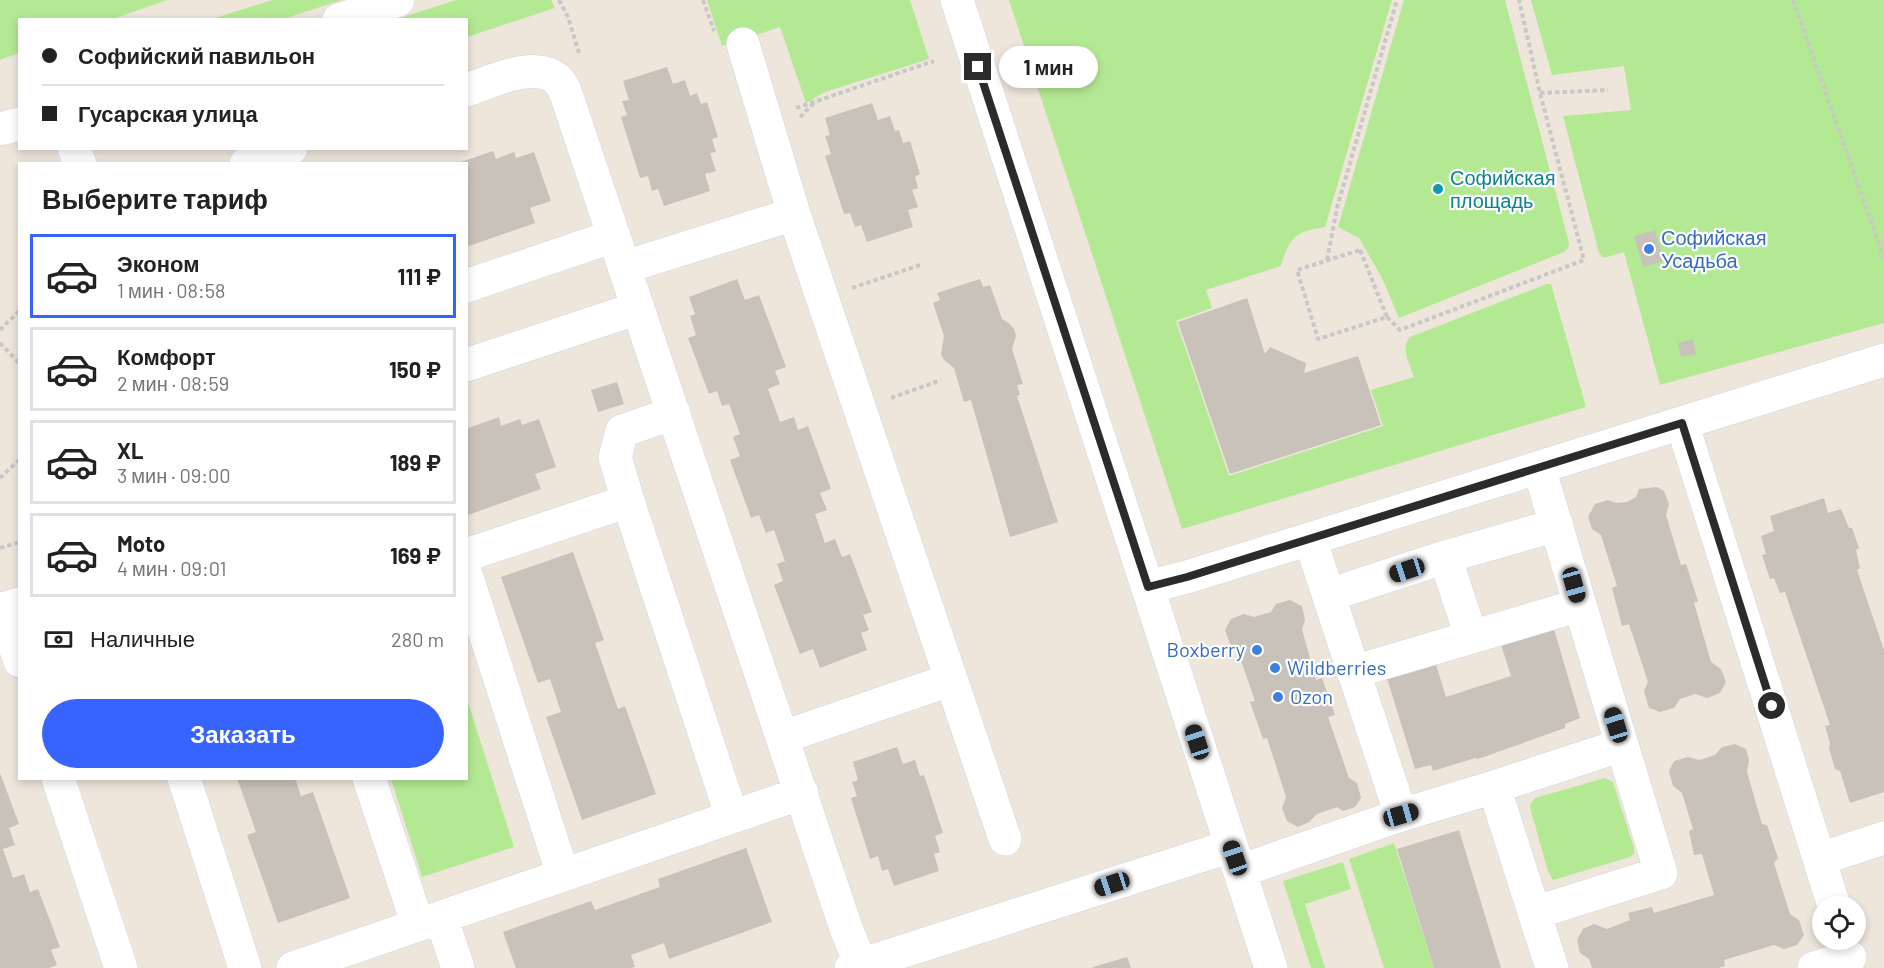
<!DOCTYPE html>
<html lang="ru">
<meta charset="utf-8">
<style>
:root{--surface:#fff;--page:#f6f6f6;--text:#222;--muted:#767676;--line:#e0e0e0;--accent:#3764ff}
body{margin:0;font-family:Barlow,sans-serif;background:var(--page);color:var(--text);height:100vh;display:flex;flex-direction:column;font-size:22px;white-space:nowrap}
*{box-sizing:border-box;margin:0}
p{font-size:20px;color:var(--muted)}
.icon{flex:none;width:33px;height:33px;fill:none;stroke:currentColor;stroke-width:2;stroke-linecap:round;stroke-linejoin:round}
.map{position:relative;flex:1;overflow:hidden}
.drawer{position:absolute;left:18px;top:162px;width:450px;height:618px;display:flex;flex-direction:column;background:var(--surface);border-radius:0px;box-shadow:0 3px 9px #0003}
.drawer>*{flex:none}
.top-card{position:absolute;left:18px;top:18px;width:450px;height:132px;border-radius:0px;box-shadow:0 3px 9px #0003;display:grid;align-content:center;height:132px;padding:0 24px;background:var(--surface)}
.fabs{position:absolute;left:1812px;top:896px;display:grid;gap:12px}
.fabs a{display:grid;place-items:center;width:54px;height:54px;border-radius:50%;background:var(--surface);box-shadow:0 3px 9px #0003;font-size:30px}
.end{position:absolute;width:27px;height:27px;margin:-14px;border:8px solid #2b2b2b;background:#fff;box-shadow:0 0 0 3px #fff}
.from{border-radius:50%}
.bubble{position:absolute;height:42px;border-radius:21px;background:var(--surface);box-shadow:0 3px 9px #0003;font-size:20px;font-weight:700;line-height:42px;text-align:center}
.car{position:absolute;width:18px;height:36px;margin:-18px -9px;border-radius:8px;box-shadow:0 0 4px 2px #0007;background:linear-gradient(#222 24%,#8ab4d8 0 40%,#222 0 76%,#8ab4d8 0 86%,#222 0)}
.top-card b{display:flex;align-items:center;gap:21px;height:57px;font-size:22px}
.top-card b+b{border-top:2px solid var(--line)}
.top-card i{width:15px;height:15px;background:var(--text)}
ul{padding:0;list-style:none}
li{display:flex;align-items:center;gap:18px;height:84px;margin:0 12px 9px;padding:0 12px;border:3px solid var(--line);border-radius:0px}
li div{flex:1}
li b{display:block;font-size:22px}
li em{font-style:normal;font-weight:700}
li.on{border-color:var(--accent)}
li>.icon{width:54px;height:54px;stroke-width:1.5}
h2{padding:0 24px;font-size:27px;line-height:72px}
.pay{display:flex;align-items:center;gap:15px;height:66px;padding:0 24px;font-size:22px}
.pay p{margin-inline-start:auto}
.button{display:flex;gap:12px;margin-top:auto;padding:12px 24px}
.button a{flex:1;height:69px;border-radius:36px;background:var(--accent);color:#fff;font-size:24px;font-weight:700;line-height:69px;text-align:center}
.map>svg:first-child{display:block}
.green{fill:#b4e993}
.building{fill:#c9c2bb}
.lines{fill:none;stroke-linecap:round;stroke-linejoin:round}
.minor-casing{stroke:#d1d5e5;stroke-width:34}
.path{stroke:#c8c8c8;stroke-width:4;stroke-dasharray:4.5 3;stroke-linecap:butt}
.minor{stroke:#fff;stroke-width:33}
.route{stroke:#2b2b2b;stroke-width:8}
.culture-dot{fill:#0f9aa8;stroke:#fff;stroke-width:2}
.shop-dot{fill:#3f7fe0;stroke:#fff;stroke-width:2}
.labels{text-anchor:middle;stroke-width:4.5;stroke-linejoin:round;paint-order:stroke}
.culture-label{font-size:20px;fill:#0d838f;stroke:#fff;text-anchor:start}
.shop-label{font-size:20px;fill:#366cbe;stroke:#fff;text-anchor:start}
</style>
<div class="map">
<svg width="1884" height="968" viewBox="0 0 1884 968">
<rect width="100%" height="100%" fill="#eee5db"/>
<path class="green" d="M0 0H167L113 19 20 20 19 53 0 60Z
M272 0H342L283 19H212Z
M456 0H551L555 8 467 37 466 20 397 19Z
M707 0H910L929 59 825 92 806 103 780 27 722 46Z
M1009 0H1392L1325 227C1296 231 1289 238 1281 266L1206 290 1212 308 1176 321 1229 476 1383 426 1371 390 1414 377C1410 365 1400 348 1410 337L1547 284H1551L1586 407 1182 529Z
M1404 0H1505L1569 243 1568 248 1564 252 1399 318 1382 278 1359 238 1338 227Z
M1531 0H1884V323L1660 385 1624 252 1604 258 1599 253 1563 116 1631 110 1624 66 1552 75Z
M467 699 514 847 422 877 391 779 466 778Z
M1605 778 1613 782 1634 848V854L1630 857 1553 880 1548 871 1531 811 1530 805 1535 798Z
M1394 843 1434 968H1384L1349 859Z
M1343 862 1351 889 1305 904 1325 968H1311L1283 881Z"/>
<path class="building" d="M667 67 673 84 685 80 690 96 697 93 701 104 707 102 718 137 712 139 716 152 710 153 716 171 705 174 710 191 664 206 658 189 652 191 648 176 640 178 621 117 627 115 622 101 629 100 623 81Z
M872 103 878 120 890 116 895 131 899 130 903 143 910 141 920 174 915 177 918 188 912 190 918 207 908 210 913 227 867 242 861 225 855 227 850 213 844 214 825 156 831 154 825 136 830 135 825 118Z
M493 151 496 159 514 152 516 158 534 152 551 201 530 208 535 223 466 247V164L458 163Z
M1655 230 1664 261 1643 267 1634 236Z
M737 279 745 300 759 295 786 367 775 371 780 384 768 389 780 422 794 417 798 430 808 426 831 489 820 493 827 510 815 514 825 543 835 539 842 557 850 554 872 612 863 615 869 630 861 633 867 650 820 668 813 649 800 654 774 585 783 581 777 564 785 561 774 530 766 533 759 515 751 518 730 460 740 456 733 437 740 434 729 404 722 406 717 391 709 394 688 338 696 335 690 316 695 314 689 297Z
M980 279 983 287 990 285 1002 319 1010 324 1014 329 1016 336 1012 349 1023 384 1017 385 1020 395 1017 396 1058 522 1010 537 971 400 964 402 954 368 944 360 941 354 944 336 933 303 940 300 937 293Z
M1247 298 1265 354 1270 347 1306 363 1304 373 1358 356 1381 425 1230 474 1178 322Z
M1693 339 1696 354 1681 357 1678 343Z
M617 382 624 404 598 412 591 390Z
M499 417 501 426 520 419 522 425 539 419 556 467 535 474 541 489 468 515 466 510V429Z
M1657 487 1664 491 1669 504 1666 515 1681 565 1686 564 1698 601 1694 603 1711 662 1721 669 1726 682 1720 693 1707 698 1695 694 1680 699 1674 708 1660 712 1649 708 1644 691 1648 682 1629 624 1622 626 1612 588 1617 586 1601 535 1592 529 1588 517 1595 504 1608 500 1616 503 1627 502 1636 497 1639 489Z
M1824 498 1828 513 1841 509 1849 528H1852L1859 548 1856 550 1860 568 1857 570 1884 650V792L1850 803 1840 771 1835 769 1829 748 1830 743 1825 726 1830 725 1785 592 1780 593 1774 578 1770 579 1762 555 1766 554 1761 536 1774 531 1770 516Z
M573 552 604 640 595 643 618 709 625 706 656 794 582 820 546 717 561 712 550 679 538 683 501 577Z
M1290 600 1302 606 1305 620 1302 629 1316 680 1322 678 1335 715 1328 717 1349 778 1357 783 1361 798 1355 807 1343 811 1337 807 1317 814 1309 822 1298 827 1287 821 1282 808 1286 797 1267 738 1263 739 1250 702 1255 701 1237 649 1230 644 1225 630 1231 619 1244 614 1254 617 1271 612 1276 604Z
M1552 622 1580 718 1565 724V728L1478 759 1475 758 1433 771 1431 765 1415 769 1386 675 1435 661 1446 697 1511 676 1499 638Z
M1735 744 1746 749 1749 760 1747 772 1762 824 1767 825 1778 858 1774 863 1790 914 1799 920 1804 935 1797 945 1784 949 1774 945 1724 960 1725 966 1718 968H1592L1589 959 1580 953 1577 940 1583 929 1594 924 1607 929 1630 920 1628 913 1652 907 1654 913 1714 895 1702 854 1694 855 1689 831 1693 829 1682 793 1673 786 1669 771 1674 761 1688 757 1699 760 1715 755 1722 747Z
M897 747 903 764 915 760 920 776 924 775 943 833 935 836 940 852 934 854 939 871 894 886 888 869 882 871 878 856 870 859 851 798 857 796 852 782 858 780 853 762Z
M0 773 19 824 9 828 15 845 3 849 13 878 24 874 30 892 38 889 60 947 51 950 57 965 49 968H0Z
M237 778H295L301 796 313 792 350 898 278 923 247 835 256 832Z
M1459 830 1501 968H1434L1397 849Z
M746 848 772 922 669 959 664 943 631 955 635 967 631 968H516L503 932 591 901 595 910 660 887 658 879Z
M1127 957 1131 968H1093V967Z"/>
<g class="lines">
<defs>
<path id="minor" d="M957 0 1271 968
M339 20 398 0
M743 44 794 214 1005 839
M466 90C491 82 534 60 557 79 560 82 563 87 565 91L846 928 862 968
M0 129 20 124
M74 148 80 164
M246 164 291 148
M625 267 794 214
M466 286 614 236
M466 365 638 308
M674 413 622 431 615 457 628 501 732 817
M1682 423 1834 906
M1310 539 1401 815
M466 555 628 501
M1445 557 1471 636
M466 574 563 875
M1148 587 1187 577 1884 360
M1329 595 1445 557 1557 525
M20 604 2 609 20 661
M1353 672 1580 605
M783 737 950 680
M58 778 121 968
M184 778 245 968
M369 778 418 925
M1494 787 1552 968
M1820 859 1884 838
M1240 871 1401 815 1494 787 1622 745 1539 468
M1534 913 1661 873 1622 745
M441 917 458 968
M293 968 802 793
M851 968 1231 846
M1814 968 1850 957"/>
</defs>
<use href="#minor" class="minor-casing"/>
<path class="path" d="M559 0 568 17 579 53
M703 0 714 31
M1793 0 1884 258
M1540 93 1608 90
M796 108 934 61
M800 117 816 101
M1360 250 1387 317 1318 339 1297 270Z
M1327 260 1337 208 1397 0
M852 288 920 265
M1387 317 1400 330 1584 260 1540 93 1519 0
M0 330 20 310
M0 343 20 364
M891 398 941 380
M0 478 20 459
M0 548 20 542"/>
<use href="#minor" class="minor"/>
</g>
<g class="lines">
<path class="route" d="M978 67 1148 587 1187 577 1682 423 1772 706"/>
</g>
<circle class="culture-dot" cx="1438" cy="189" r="6"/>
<g class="shop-dot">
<circle cx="1649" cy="249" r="6"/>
<circle cx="1257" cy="650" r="6"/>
<circle cx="1275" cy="668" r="6"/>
<circle cx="1278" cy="697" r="6"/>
</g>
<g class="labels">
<g class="culture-label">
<text x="1450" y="185">Софийская<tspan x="1450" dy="23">площадь</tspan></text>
</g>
<g class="shop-label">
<text x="1661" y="245">Софийская<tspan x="1661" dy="23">Усадьба</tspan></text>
<text x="1245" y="657" text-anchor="end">Boxberry</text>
<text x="1287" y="675">Wildberries</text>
<text x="1290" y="704">Ozon</text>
</g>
</g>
</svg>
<div class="fabs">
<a><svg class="icon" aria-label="locate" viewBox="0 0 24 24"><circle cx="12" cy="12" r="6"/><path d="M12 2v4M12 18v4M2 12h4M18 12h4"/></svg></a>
</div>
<i class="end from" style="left:1772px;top:706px"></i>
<i class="end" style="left:978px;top:67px"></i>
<div class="bubble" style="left:999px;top:46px;width:99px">1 мин</div>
<i class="car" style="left:1407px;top:570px;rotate:252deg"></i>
<i class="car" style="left:1574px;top:585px;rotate:164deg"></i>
<i class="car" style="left:1616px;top:725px;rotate:343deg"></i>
<i class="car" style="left:1197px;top:742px;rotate:342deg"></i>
<i class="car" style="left:1401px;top:815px;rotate:74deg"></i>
<i class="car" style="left:1235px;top:858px;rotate:341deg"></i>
<i class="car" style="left:1112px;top:884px;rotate:252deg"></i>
<div class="top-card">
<b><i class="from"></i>Софийский павильон</b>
<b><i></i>Гусарская улица</b>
</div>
<section class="drawer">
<h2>Выберите тариф</h2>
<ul>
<li class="on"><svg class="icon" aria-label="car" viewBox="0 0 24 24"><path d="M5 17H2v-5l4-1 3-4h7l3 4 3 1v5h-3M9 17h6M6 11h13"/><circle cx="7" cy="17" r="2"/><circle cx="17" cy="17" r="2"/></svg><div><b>Эконом</b><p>1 мин · 08:58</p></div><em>111 ₽</em></li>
<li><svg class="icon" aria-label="car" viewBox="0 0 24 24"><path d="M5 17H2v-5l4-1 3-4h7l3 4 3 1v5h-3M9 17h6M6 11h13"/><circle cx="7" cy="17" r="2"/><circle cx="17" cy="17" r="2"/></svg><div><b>Комфорт</b><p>2 мин · 08:59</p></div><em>150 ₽</em></li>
<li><svg class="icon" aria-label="car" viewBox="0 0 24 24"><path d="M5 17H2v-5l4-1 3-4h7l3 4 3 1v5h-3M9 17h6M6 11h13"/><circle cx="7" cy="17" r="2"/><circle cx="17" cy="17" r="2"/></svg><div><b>XL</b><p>3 мин · 09:00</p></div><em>189 ₽</em></li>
<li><svg class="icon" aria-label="car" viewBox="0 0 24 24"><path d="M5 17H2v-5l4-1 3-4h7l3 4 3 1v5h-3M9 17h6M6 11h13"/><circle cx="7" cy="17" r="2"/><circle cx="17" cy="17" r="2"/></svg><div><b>Moto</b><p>4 мин · 09:01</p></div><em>169 ₽</em></li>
</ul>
<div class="pay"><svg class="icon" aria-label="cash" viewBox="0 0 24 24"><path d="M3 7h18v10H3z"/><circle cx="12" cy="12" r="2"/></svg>Наличные<p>280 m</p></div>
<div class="button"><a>Заказать</a></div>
</section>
</div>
